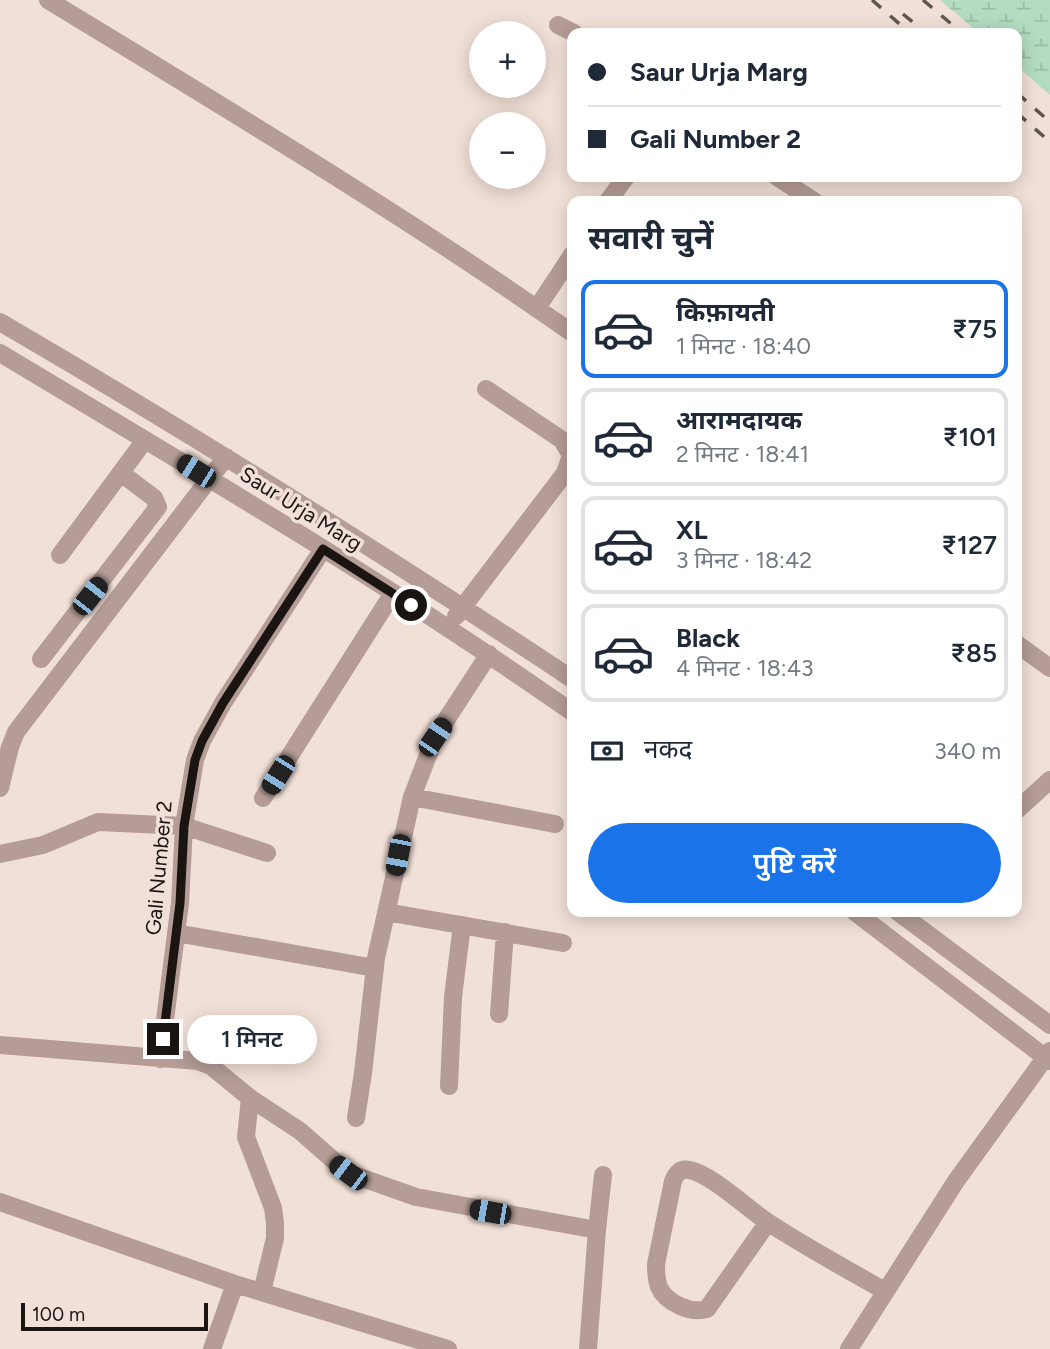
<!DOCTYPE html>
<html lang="hi">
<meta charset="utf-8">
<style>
:root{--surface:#fff;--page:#f6f6f7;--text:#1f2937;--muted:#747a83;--line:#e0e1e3;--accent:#1a73e8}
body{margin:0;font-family:Figtree,"Noto Sans Devanagari",sans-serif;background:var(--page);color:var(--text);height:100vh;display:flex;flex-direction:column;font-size:26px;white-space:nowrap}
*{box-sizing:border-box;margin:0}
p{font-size:23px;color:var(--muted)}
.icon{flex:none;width:38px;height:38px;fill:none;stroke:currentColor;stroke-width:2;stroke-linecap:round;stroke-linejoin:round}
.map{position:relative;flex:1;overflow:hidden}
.drawer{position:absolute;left:567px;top:196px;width:455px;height:721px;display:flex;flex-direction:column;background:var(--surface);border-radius:14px;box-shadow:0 4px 18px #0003}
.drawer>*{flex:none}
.top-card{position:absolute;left:567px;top:28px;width:455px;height:154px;border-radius:14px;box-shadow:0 4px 18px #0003;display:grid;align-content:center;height:154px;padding:0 21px;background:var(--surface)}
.fabs{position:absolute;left:469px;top:21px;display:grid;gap:14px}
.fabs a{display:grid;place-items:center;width:77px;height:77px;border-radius:50%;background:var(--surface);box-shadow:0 4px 18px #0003;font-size:35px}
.scale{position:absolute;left:21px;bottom:18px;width:187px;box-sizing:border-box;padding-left:7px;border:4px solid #1b1512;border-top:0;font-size:19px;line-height:24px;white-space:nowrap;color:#1b1512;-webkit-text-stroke:5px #f1e0d7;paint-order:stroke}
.end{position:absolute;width:32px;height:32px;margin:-16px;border:9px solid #1b1512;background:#fff;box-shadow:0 0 0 4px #fff}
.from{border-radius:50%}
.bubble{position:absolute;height:49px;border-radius:24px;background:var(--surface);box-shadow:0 4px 18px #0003;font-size:23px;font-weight:600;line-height:49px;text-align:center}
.car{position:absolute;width:21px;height:42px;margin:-21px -10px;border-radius:9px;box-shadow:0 0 5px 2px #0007;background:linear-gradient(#222 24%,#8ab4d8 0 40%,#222 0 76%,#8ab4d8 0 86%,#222 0)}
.top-card b{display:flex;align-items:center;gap:24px;height:66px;font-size:26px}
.top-card b+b{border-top:2px solid var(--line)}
.top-card i{width:18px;height:18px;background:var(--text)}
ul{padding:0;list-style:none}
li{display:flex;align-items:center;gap:21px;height:98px;margin:0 14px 10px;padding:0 7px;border:4px solid var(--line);border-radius:14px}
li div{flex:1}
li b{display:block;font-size:26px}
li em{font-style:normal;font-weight:600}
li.on{border-color:var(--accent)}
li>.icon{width:63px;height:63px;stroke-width:1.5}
h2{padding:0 21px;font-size:32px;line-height:84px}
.pay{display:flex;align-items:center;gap:18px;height:77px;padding:0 21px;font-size:26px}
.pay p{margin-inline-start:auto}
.primary-button{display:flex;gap:14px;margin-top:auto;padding:14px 21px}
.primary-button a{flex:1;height:80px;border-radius:42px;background:var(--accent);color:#fff;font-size:28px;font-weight:600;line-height:80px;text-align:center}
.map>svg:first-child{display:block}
.wetland{fill:url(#wetland-marsh)}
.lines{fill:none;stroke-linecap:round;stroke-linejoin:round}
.minor{stroke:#b59c96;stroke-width:18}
.rail{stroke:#605651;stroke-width:3.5;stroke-dasharray:12 12;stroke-linecap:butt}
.route{stroke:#1b1512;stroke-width:9}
.labels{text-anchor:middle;stroke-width:7;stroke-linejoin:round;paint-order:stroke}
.street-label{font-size:21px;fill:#1b1512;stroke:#f1e0d7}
</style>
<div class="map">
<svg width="1050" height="1349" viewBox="0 0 1050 1349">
<defs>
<pattern id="wetland-marsh" width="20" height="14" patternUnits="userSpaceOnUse" patternTransform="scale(1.75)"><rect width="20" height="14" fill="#b3dcc2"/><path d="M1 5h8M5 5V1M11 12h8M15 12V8" fill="none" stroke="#99bca6"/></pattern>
</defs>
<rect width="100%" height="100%" fill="#f1e0d7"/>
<path class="wetland" d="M940 0H1050V95L1017 66V33H979Z"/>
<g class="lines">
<path class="minor" d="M48 0C225 108 403 214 572 333
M558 25 574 33
M777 177 814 201
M608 201 626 177
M537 308 572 255
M0 322C194 435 385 555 572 679
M0 353C193 469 388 583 572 712
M60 555 145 440
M456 616 565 473 571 455 562 440 486 389
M1017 644 1050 668
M41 659 158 507 154 498 121 473
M0 788 10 747 16 732 226 457
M412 797 555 824
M263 798 393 593
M1017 810 1050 780
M0 854 43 845 98 822 184 826 267 853
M386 912 563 943
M855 912 1050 1061
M898 912 1050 1025
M176 933 375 968
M499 1014 505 932
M0 1045 198 1061 211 1066 250 1098 300 1131 348 1173 416 1197 597 1230
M160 1059 180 903 184 826 195 760 202 741 223 703 323 549
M449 1086 453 997 462 925
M250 1098 246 1137 273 1208 275 1223V1238L262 1292
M356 1118 363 1073 376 958 412 797 435 737 489 654
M0 1202 235 1284 448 1349
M768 1222 707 1309C691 1314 666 1303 659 1287 656 1279 656 1272 656 1264L673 1181C676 1174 680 1168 689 1170 710 1173 749 1210 769 1223 806 1247 846 1269 885 1291
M212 1349 235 1284
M588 1349 597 1230 603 1175
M849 1349 956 1181 1050 1051"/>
<path class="rail" d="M872 0 910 33
M923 0 962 33
M903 14 926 33
M1017 93 1050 122
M1017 113 1050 142"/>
</g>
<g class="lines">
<path class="route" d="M163 1039 180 903 184 826 195 760 202 741 223 703 323 549 411 605"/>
</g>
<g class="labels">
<g class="street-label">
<text transform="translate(301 509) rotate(32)" y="7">Saur Urja Marg</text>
<text transform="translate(159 868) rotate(-85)" y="7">Gali Number 2</text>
</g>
</g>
</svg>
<div class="fabs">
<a>+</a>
<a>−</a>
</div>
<div class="scale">100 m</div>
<i class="end from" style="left:411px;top:605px"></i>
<i class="end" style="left:163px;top:1039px"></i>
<div class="bubble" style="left:187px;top:1015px;width:130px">1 मिनट</div>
<i class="car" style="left:196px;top:471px;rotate:302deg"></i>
<i class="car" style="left:90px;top:596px;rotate:38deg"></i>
<i class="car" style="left:435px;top:737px;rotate:34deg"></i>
<i class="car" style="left:278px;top:775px;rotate:212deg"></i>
<i class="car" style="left:398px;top:855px;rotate:191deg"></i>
<i class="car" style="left:348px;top:1173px;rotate:307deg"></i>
<i class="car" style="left:490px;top:1212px;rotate:280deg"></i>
<div class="top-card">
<b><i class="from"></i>Saur Urja Marg</b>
<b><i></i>Gali Number 2</b>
</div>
<section class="drawer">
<h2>सवारी चुनें</h2>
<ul>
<li class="on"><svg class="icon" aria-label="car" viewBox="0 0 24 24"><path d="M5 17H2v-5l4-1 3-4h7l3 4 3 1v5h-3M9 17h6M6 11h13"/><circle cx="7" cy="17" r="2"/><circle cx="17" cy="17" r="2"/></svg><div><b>किफ़ायती</b><p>1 मिनट · 18:40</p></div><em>₹75</em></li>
<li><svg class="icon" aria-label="car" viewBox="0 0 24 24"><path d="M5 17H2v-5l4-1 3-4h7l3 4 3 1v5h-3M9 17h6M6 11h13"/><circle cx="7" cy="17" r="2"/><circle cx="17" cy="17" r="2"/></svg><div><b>आरामदायक</b><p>2 मिनट · 18:41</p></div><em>₹101</em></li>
<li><svg class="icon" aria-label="car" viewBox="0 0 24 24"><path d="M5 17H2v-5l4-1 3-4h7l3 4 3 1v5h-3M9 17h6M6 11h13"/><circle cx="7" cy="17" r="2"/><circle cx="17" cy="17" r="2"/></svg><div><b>XL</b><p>3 मिनट · 18:42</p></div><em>₹127</em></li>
<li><svg class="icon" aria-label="car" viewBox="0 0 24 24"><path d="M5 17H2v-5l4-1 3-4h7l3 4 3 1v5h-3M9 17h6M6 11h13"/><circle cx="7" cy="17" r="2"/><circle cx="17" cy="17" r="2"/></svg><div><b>Black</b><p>4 मिनट · 18:43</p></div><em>₹85</em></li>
</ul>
<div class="pay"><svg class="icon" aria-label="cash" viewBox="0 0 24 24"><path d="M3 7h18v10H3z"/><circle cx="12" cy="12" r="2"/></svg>नकद<p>340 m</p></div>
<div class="primary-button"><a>पुष्टि करें</a></div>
</section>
</div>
